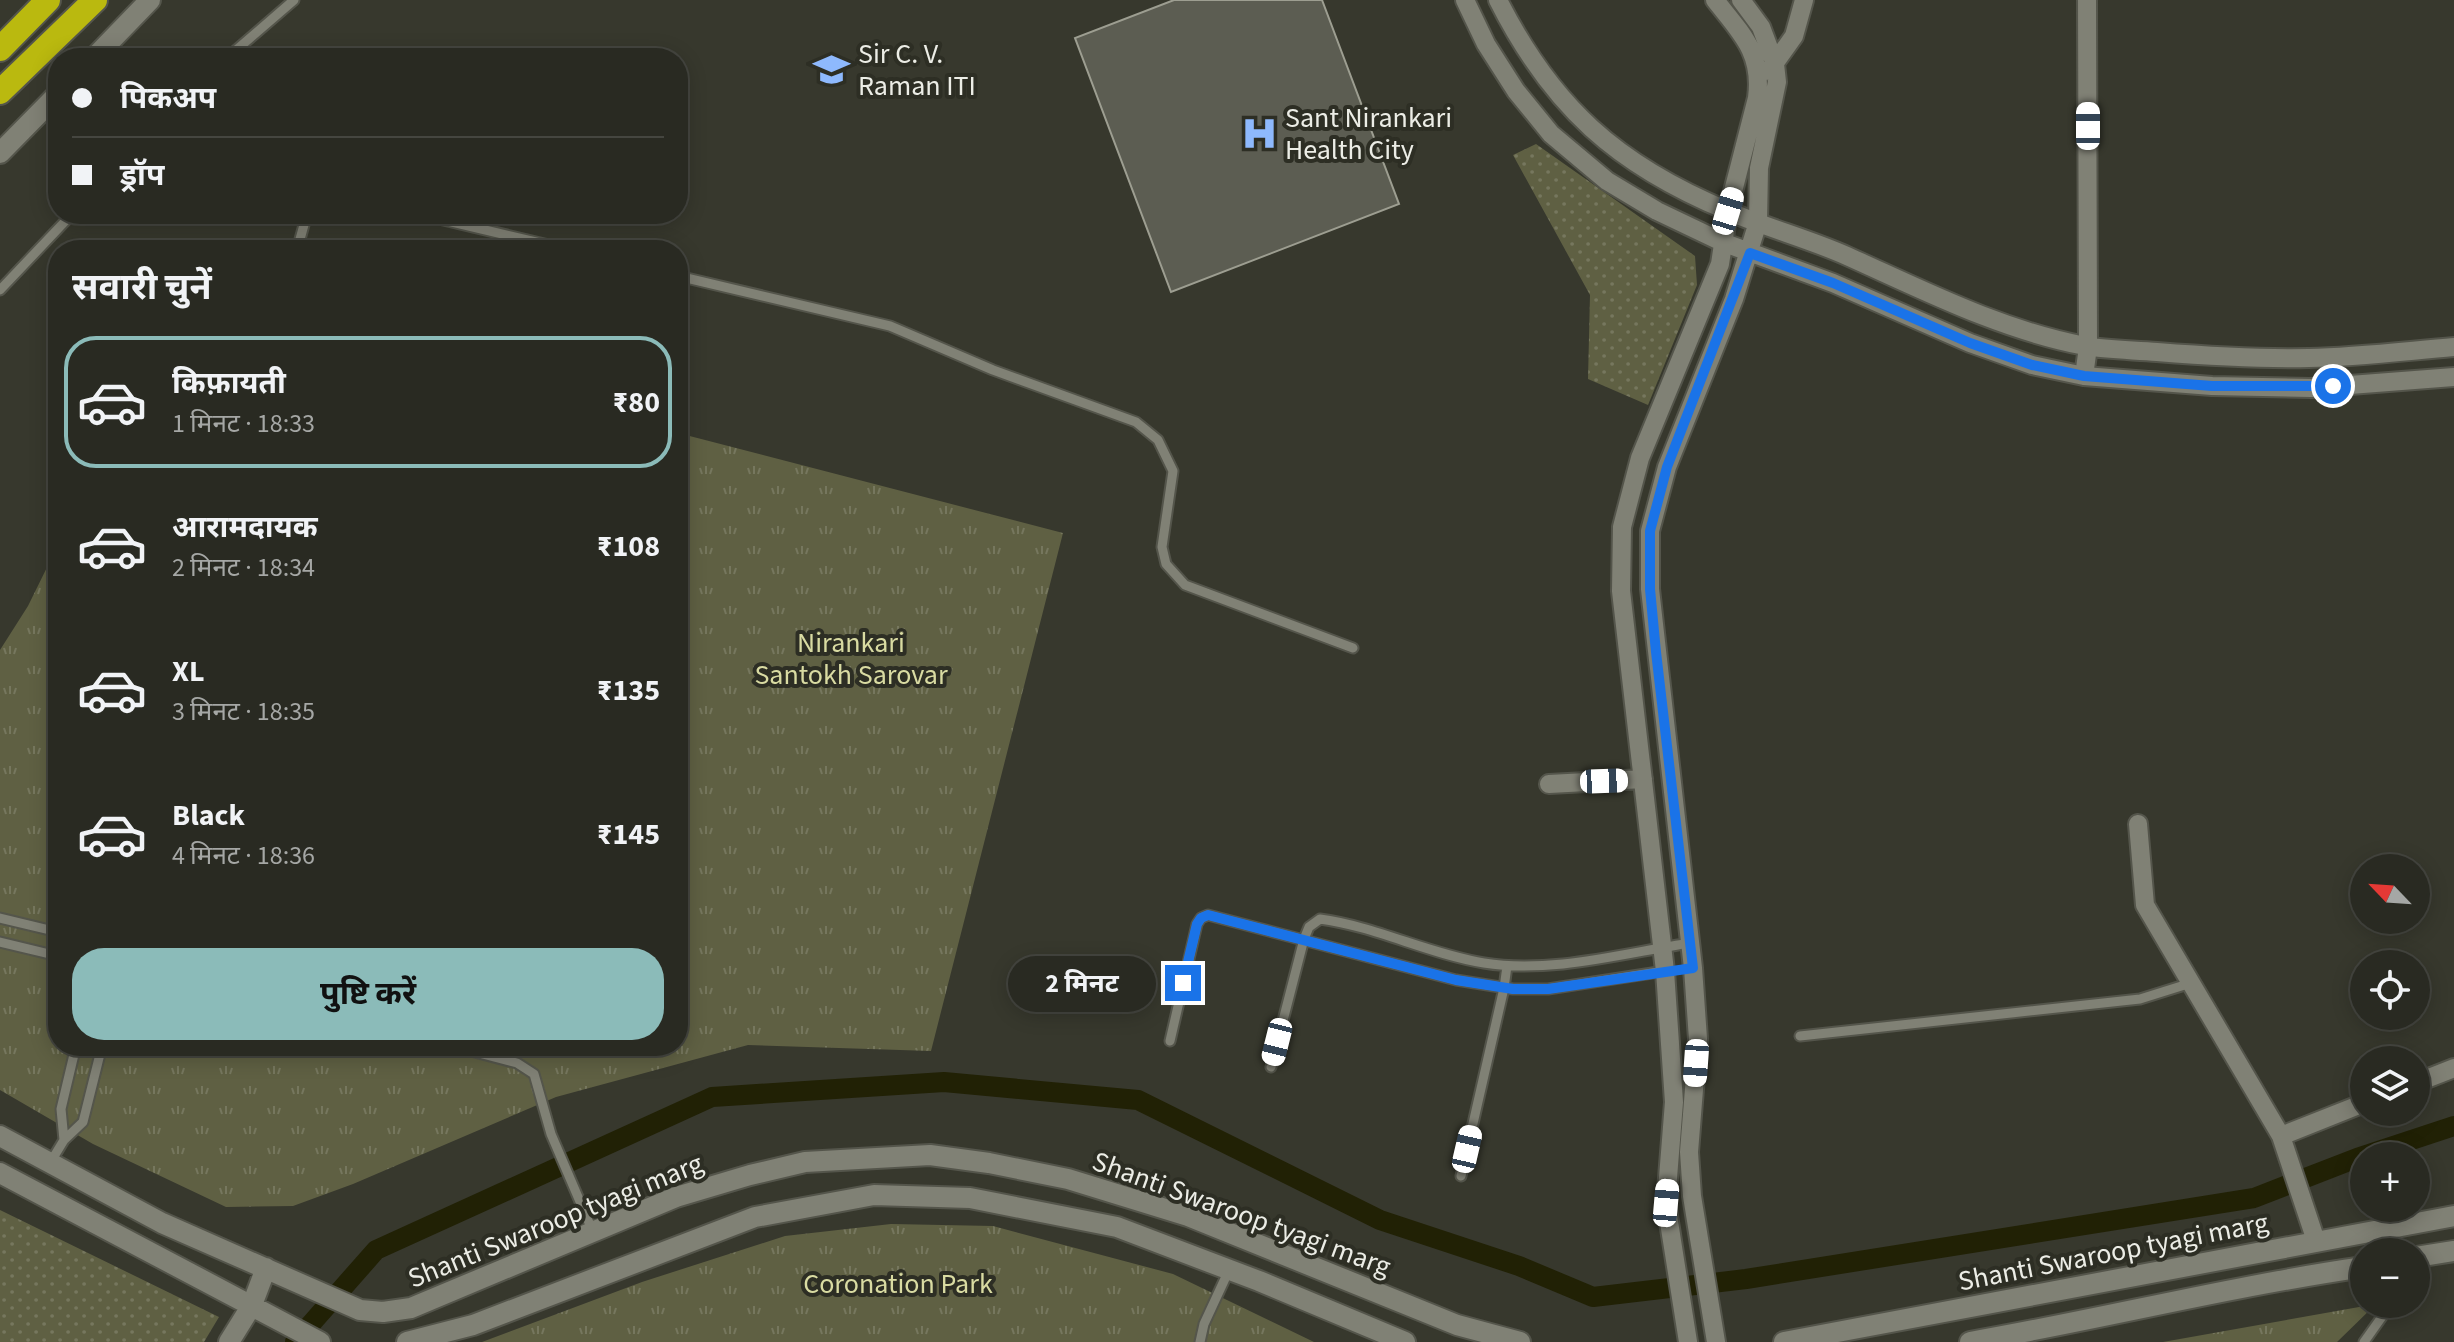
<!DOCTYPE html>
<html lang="hi">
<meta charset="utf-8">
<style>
:root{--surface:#292a22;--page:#35362f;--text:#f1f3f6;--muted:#a5a7a5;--line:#454640;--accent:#8bbbb9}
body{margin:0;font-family:"Source Sans 3","Noto Sans Devanagari",sans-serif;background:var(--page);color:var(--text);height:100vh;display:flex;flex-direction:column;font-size:30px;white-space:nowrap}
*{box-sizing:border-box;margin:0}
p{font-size:26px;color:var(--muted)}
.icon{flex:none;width:44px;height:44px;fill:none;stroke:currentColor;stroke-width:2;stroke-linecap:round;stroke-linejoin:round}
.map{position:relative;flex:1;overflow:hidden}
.details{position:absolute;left:48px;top:240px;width:640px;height:816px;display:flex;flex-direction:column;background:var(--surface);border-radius:32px;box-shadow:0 4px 20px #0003,0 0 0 2px var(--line)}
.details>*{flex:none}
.banner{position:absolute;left:48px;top:48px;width:640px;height:176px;border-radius:32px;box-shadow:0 4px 20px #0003,0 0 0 2px var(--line);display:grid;align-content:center;height:176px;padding:0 24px;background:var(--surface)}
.needle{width:52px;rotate:295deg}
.controls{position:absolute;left:2350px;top:854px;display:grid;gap:16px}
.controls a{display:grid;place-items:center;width:80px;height:80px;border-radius:50%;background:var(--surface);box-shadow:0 4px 20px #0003,0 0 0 2px var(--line);font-size:40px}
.end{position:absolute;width:36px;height:36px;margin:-18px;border:10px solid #1a73e8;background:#fff;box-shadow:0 0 0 4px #fff}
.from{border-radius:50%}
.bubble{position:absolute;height:56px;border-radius:28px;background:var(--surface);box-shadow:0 4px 20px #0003,0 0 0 2px var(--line);font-size:26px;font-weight:700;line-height:56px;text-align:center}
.car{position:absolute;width:24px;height:48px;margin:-24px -12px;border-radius:10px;box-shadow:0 0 6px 2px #0007;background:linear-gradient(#fff 24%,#345 0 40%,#fff 0 76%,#345 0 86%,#fff 0)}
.banner b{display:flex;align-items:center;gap:28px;height:76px;font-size:30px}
.banner b+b{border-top:2px solid var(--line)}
.banner i{width:20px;height:20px;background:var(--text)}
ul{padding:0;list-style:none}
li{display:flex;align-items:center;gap:24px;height:132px;margin:0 16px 12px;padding:0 8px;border:4px solid transparent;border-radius:32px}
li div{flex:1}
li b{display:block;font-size:30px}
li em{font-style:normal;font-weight:700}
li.selected{border-color:var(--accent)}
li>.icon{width:72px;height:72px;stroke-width:1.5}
h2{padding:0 24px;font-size:36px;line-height:96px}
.action{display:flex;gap:16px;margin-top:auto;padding:16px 24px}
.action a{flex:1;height:92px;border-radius:32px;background:var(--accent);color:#111;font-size:32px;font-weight:700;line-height:92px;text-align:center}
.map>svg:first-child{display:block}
.grass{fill:url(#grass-dots)}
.park{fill:url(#park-tufts)}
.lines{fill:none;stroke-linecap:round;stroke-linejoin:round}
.canal{stroke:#212105;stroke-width:20}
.building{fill:#5c5d52;stroke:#9d9e91;stroke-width:2}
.lane-casing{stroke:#54554b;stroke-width:13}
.street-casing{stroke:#54554b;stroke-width:22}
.secondary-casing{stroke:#54554b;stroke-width:24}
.highway-casing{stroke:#54554b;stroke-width:28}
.lane{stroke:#808175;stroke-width:9}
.street{stroke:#808175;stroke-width:18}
.secondary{stroke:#808175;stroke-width:20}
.highway{stroke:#bab90f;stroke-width:24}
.route{stroke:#1a73e8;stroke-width:10}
.labels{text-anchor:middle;stroke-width:8;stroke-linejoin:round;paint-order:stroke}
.poi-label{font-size:28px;fill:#ecede6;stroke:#2d2e24;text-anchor:start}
.park-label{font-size:28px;fill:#d9dba2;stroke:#2d2e24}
.street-label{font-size:28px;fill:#ecede6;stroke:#2d2e24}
</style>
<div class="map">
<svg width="2454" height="1342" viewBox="0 0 2454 1342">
<defs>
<pattern id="grass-dots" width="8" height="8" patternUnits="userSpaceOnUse" patternTransform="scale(2)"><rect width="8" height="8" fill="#5f6043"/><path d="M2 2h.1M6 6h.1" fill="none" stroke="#76775e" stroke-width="1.8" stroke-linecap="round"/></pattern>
<pattern id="park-tufts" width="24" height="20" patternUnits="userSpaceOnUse" patternTransform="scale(2)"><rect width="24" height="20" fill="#5f6043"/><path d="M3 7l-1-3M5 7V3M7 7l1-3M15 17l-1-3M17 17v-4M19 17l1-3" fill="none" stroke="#76775e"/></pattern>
</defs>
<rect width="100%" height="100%" fill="#37382d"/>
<path class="grass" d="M1536 144 1695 256 1697 285 1648 405 1588 379 1590 295 1513 155Z
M0 1210 219 1317 204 1342H0Z"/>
<path class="park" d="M678 433 1063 533 931 1051 748 1045 556 1097 353 1184 293 1206 226 1207 93 1144 0 1090V650L28 606 58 545V1046H678Z
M891 1224 993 1226 1173 1274 1314 1342H482L642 1282 785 1236Z
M2376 1304 2337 1342H2163Z"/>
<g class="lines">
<path class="canal" d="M295 1342 376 1250 712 1097 944 1082 1138 1100 1380 1220 1519 1266 1593 1297 1746 1279 2254 1198 2357 1158 2454 1126"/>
</g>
<path class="building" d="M1174 0H1322L1399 204 1171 292 1075 38Z"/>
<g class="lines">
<defs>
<path id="lane" d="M227 58 294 0
M418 214 570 250
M297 250 307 214
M678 276 890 326 993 370 1136 422 1158 440 1173 471 1162 547 1166 564 1185 585 1353 648
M0 290 72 214
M0 918 58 932
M0 942 58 956
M1800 1036 2140 999 2191 983
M1170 1041 1197 924 1201 918 1208 915 1456 980 1513 989H1548L1665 971
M452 1046 517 1063 534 1074 551 1134 593 1232
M1271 1067 1304 939 1309 927 1320 919C1374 926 1429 954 1484 963 1550 974 1625 953 1690 943
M64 1140 61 1109 76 1046
M50 1163 64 1140 83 1122 102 1046
M1461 1176 1504 988 1507 966
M1200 1342 1204 1324 1229 1270
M2364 1342 2391 1304"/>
<path id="street" d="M1465 0 1486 44 1516 91 1551 134 1607 181 1657 211 1722 242 1833 283 1970 343 2032 365 2084 376 2212 386 2311 388 2454 377
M1498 0C1552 107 1617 165 1728 211 1767 228 1809 239 1847 256 1925 291 2001 330 2085 346 2108 350 2134 350 2157 352 2208 356 2258 359 2309 358 2357 357 2406 351 2454 347
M1769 71 1794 36 1804 0
M2084 376 2088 347 2087 0
M1549 784 1643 779
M2138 824 2145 905 2281 1136 2364 1103
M2416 1083 2454 1068
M2281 1136 2316 1241
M1688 1342 1666 1203 1674 1102 1665 971 1621 591 1622 527 1640 458 1720 264 1728 211 1757 98C1763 53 1741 33 1715 0
M1716 1342 1692 1196 1689 1152 1698 1039 1693 968 1650 589V531L1667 467 1734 299 1758 222 1759 168 1777 82 1775 64 1761 27 1741 0"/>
<path id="secondary" d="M94 58 150 0
M0 153 58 94
M0 1136 162 1223 360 1310 383 1312 411 1308 676 1197 750 1175 805 1162 930 1155 989 1163 1068 1179 1188 1216 1457 1325 1520 1342
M0 1173 320 1342
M2416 1257 2454 1251
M229 1342 252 1305 266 1268
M407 1342 473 1325 755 1217 874 1195 970 1198 1117 1227 1259 1281 1405 1342
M1784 1342 2454 1216
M1970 1342C2102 1319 2232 1286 2364 1267"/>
<path id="highway" d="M0 49 48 0
M0 92 95 0"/>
</defs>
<use href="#lane" class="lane-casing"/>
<use href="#street" class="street-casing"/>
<use href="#secondary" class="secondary-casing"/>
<use href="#highway" class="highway-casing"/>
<use href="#lane" class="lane"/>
<use href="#street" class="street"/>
<use href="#secondary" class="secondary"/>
<use href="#highway" class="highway"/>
</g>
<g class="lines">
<path class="route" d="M1183 983 1197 924 1201 918 1208 915 1456 980 1513 989H1548L1693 968 1656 652 1650 589V531L1667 467 1750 253 1833 283 1970 343 2032 365 2084 376 2212 386H2333"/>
</g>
<defs>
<symbol id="university-bare" viewBox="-9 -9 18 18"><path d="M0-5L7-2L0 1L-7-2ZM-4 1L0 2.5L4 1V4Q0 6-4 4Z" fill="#8eb9fd" stroke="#2d2e24" stroke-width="2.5" paint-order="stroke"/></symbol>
<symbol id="hospital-bare" viewBox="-9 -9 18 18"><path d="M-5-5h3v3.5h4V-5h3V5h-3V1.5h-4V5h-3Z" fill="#8eb9fd" stroke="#2d2e24" stroke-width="2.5" paint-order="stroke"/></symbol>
</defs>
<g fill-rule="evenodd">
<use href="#university-bare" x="806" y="44" width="51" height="51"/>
<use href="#hospital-bare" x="1234" y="108" width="51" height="51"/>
</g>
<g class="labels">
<g class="poi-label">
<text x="858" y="63">Sir C. V.<tspan x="858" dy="32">Raman ITI</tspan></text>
<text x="1285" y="127">Sant Nirankari<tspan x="1285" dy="32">Health City</tspan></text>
</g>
<g class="park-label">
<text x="851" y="652">Nirankari<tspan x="851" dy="32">Santokh Sarovar</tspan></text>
<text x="898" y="1293">Coronation Park</text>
</g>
<g class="street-label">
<text transform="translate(1242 1213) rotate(20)" y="10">Shanti Swaroop tyagi marg</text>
<text transform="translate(555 1220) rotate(-22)" y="10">Shanti Swaroop tyagi marg</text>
<text transform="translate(2113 1251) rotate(-11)" y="10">Shanti Swaroop tyagi marg</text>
</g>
</g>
</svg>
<div class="controls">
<a><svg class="needle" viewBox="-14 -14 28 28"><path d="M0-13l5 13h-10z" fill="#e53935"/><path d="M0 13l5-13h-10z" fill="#a5a7a5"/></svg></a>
<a><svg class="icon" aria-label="locate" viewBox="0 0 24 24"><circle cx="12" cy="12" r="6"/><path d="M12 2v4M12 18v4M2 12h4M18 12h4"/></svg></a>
<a><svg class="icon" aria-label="layers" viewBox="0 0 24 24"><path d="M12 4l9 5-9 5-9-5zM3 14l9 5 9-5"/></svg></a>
<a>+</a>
<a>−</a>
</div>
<i class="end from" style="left:2333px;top:386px"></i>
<i class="end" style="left:1183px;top:983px"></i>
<div class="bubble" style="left:1008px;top:956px;width:148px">2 मिनट</div>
<i class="car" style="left:2088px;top:126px;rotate:0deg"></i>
<i class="car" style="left:1728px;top:211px;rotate:17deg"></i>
<i class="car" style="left:1604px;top:781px;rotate:88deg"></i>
<i class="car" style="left:1277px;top:1042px;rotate:194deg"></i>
<i class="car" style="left:1696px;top:1063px;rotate:184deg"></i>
<i class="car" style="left:1467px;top:1149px;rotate:13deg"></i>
<i class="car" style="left:1666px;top:1203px;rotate:5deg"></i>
<div class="banner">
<b><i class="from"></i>पिकअप</b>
<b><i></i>ड्रॉप</b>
</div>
<section class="details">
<h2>सवारी चुनें</h2>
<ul>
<li class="selected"><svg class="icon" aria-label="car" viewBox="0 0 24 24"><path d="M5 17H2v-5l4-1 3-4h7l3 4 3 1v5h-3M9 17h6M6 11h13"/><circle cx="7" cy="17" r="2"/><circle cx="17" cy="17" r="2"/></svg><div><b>किफ़ायती</b><p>1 मिनट · 18:33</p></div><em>₹80</em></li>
<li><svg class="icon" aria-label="car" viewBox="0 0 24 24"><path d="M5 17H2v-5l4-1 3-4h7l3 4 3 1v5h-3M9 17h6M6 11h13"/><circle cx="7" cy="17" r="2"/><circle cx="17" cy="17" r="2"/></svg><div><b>आरामदायक</b><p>2 मिनट · 18:34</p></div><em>₹108</em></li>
<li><svg class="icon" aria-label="car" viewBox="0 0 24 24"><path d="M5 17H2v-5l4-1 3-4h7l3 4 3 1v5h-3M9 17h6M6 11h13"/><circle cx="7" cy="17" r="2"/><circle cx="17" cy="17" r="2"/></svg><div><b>XL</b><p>3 मिनट · 18:35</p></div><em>₹135</em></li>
<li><svg class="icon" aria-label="car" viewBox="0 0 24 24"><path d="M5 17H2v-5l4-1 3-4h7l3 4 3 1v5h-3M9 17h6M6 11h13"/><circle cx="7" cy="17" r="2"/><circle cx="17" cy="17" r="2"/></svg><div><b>Black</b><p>4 मिनट · 18:36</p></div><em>₹145</em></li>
</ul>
<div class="action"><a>पुष्टि करें</a></div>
</section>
</div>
